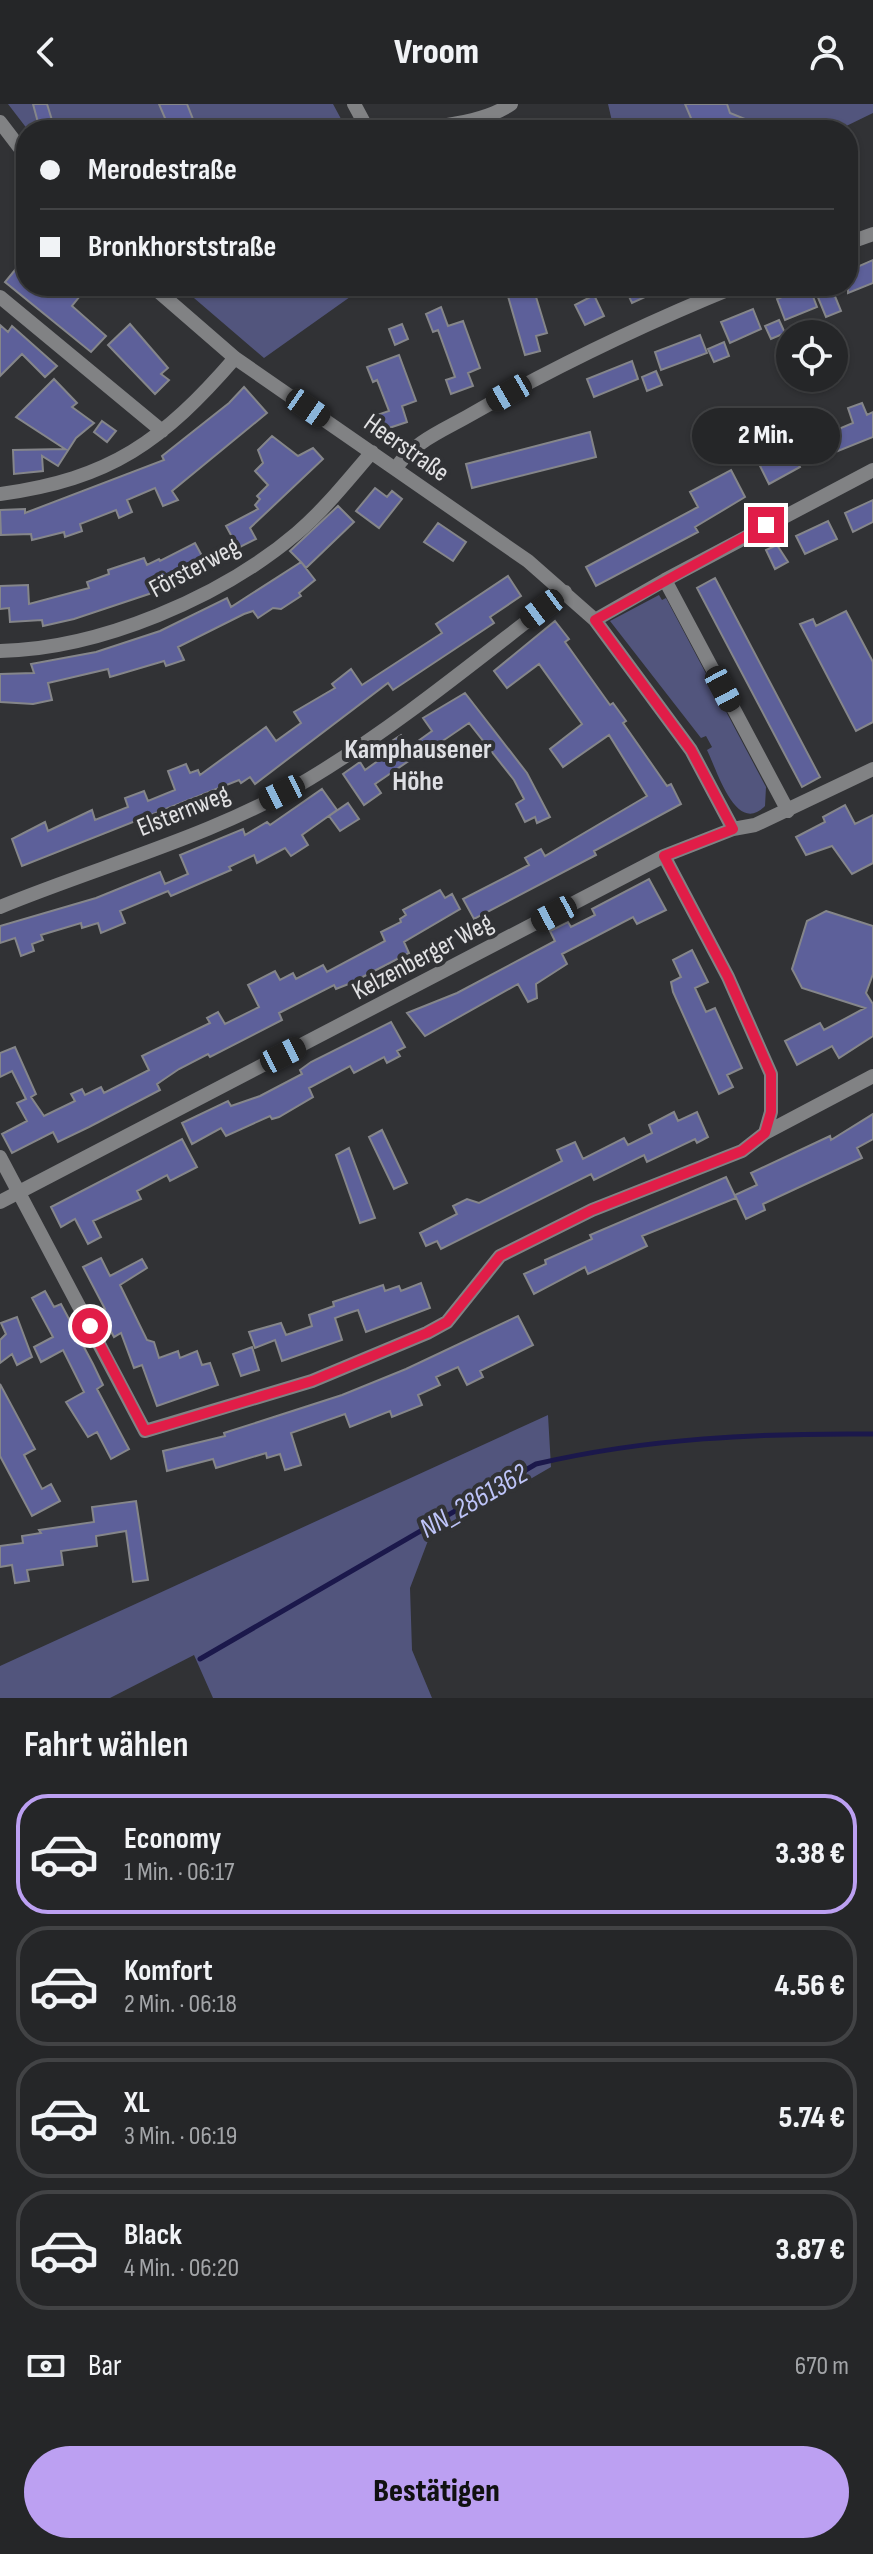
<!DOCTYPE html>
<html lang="de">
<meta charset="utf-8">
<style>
:root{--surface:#252628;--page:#2d2e30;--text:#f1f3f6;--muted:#a3a5a8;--line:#424345;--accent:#bca0f2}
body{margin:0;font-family:"Sofia Sans Condensed",sans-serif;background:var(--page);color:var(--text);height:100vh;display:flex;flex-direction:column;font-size:30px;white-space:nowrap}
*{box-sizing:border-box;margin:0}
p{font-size:26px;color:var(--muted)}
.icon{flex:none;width:44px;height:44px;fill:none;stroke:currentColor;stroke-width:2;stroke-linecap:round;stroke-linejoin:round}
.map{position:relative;height:1594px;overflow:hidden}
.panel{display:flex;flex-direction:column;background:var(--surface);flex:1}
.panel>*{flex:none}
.hud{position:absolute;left:16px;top:16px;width:842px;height:176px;border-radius:32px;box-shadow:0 2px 6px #0004,0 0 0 2px var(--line);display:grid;align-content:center;height:176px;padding:0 24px;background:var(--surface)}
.tools{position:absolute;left:776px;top:216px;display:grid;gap:16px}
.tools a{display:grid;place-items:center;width:72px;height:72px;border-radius:50%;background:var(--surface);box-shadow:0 2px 6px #0004,0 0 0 2px var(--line);font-size:40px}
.end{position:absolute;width:36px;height:36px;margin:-18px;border:10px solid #e11d48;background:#fff;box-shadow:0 0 0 4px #fff}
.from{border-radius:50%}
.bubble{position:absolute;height:56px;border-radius:28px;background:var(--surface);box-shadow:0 2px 6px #0004,0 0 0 2px var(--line);font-size:26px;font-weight:800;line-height:56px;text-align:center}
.car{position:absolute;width:24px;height:48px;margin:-24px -12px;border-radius:10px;box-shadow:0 0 6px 2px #0007;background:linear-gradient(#222 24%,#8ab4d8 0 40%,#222 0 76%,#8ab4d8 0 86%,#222 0)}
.hud b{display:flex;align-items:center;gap:28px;height:76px;font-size:30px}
.hud b+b{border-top:2px solid var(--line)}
.hud i{width:20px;height:20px;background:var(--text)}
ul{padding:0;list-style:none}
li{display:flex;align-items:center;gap:24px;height:120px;margin:0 16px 12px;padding:0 8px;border:4px solid var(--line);border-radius:32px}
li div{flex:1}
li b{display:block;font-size:30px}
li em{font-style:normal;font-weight:800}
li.selected{border-color:var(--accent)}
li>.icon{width:72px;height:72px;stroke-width:1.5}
h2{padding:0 24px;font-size:36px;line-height:96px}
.pay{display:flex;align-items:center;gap:20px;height:88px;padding:0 24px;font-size:30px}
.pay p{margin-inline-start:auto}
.primary-button{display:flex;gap:16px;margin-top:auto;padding:16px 24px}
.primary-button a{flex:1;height:92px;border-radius:48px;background:var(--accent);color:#111;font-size:32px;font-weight:800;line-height:92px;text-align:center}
header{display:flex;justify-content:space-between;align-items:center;height:104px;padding:0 24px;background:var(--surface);font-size:36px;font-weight:800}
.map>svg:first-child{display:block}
.green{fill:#52557d}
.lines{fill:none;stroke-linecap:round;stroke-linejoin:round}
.stream{stroke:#1b184b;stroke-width:5}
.building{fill:#5d609a;stroke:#85868a;stroke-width:2}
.street{stroke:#818284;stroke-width:14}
.route{stroke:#e11d48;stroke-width:10}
.labels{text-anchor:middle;stroke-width:8;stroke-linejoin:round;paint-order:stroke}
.street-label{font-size:26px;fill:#e2e2e4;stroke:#313235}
.neighbourhood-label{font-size:28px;font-weight:bold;fill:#dedfe4;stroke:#313235}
.water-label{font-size:28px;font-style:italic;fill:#bec4f8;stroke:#313235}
</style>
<header><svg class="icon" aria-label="back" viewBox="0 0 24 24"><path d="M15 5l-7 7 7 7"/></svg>Vroom<svg class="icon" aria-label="person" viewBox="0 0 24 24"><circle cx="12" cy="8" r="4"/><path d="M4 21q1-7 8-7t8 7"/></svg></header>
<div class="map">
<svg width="873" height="1594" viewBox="0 0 873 1594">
<rect width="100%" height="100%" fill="#313235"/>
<path class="green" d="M8 0H333L347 26H28Z
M608 0H873V9L838 26H614Z
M180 182H372L350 193 264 254Z
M659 491 662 496 666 494 766 683 765 702C736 732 717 666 707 646L712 643 706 632 701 634 610 517Z
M548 1311 551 1363 429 1434 410 1484 412 1546 432 1594H213L194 1551 110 1594H0V1562Z"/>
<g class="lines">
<path class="stream" d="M200 1555 536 1360C647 1334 760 1329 873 1330"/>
</g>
<path class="building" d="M33 0H47L55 26H40Z
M159 0H187L196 23 170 26Z
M685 0H727L730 9 745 15 719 26H696Z
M873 156V179L848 189V167Z
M15 166 26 175V182L38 184 49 193 63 182H88L72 202 106 232 91 248 5 178Z
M505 182H521L522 186 533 183 547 229 536 232 540 247 525 251Z
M624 182H669L632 199Z
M809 182 817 203 785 216 777 195Z
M832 185 841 207 826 213 817 191Z
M594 191 604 212 585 221 575 201Z
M441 203 448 222 463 217 480 264 468 269 473 282 451 290 446 276 455 273 438 226 433 228 426 210Z
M753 205 761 225 730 239 721 218Z
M779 216 785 229 771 235 765 222Z
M130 220 168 264 161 270 169 276 155 290 108 241Z
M402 220 408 235 395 241 389 225Z
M0 221 8 228 12 222 57 262 45 273 22 250 0 272Z
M700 231 707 249 661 266 655 248Z
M724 238 729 252 714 258 708 245Z
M399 251 416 297 402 302 407 318 380 327 374 312 389 307 377 276 373 278 367 263Z
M632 257 638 275 594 293 587 275Z
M656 267 662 281 647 287 642 273Z
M54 275 77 299 72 303 94 319 76 334 58 362 42 352 43 367 14 370 13 346 65 345 16 313Z
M244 283 267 309 172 387 178 396 163 402 155 384 127 396 132 408 119 414 116 406 80 420 82 427 65 433 64 428 32 436 31 430 1 431 0 406 25 405V409L164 356 162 352 229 299Z
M862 299 867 311 873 308V333L823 353 815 335 853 319 848 304Z
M102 317 116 327 107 338 94 328Z
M590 328 596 353 472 384 466 360Z
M272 332 298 352 313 344 323 355 250 424 256 435 238 444 226 422 258 405 255 401 260 395 257 392 268 381 255 367 263 359 258 346Z
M792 345 800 363 769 380 760 362Z
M731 366 745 393 695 423 698 428 596 482 586 463 698 403 690 388Z
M375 384 387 393 392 387 402 395 379 424 356 407Z
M873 396V418L853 428 845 409Z
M338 402 354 418 306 464 301 458 315 476 299 489 301 492 281 505 273 504 258 514 253 507 244 510 178 543 184 556 166 562 164 557 110 573 108 565 48 579 52 596 33 600 0 598V570L34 569 31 560 96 548 160 527 227 494 231 503 301 458 290 447Z
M828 417 837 435 805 450 796 432Z
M438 419 466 438 453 457 424 438Z
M195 439 207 461 161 486 74 515 43 522 42 516 10 518 9 504 0 505V482L28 481 29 500 89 484 87 478 109 470 108 466 144 454 147 461 159 455 160 457Z
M777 441 788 458 775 465 766 446Z
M508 472 521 492 490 513 494 519 393 586 388 579 255 680 250 673 241 679 239 676 22 762 12 735 45 718 48 727 92 706 95 716 128 703 125 694 144 687 148 697 175 686 168 667 186 660 190 669 198 666 200 671 266 623 276 637 301 619 294 608 335 584 332 580 351 565 362 581 442 529 436 520Z
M715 474 820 673 802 683 697 484Z
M846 507 873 558V618L856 627 800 520 813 515 816 522Z
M555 517 569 535 565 538 610 601 613 599 626 617 623 619 667 682 671 680 681 700 594 747 596 751 474 815 463 795 529 761 525 754 541 745 545 752 647 692 609 631 563 663 550 645 582 620 539 560 507 584 494 567Z
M465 589 527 669 550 713 537 719 535 713 525 718 516 700 524 695 514 676 469 619 422 651 414 640 432 627 423 614Z
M401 631 416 652 375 680 381 689 364 701 343 670 360 658 365 666 389 649 384 642Z
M322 685 337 706 302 731 308 741 291 752 285 744 257 759 254 751 229 763 231 766 171 792 168 787 120 807 125 819 101 829 98 819 82 824 81 819 41 831 43 836 32 840 34 847 21 852 15 834 0 839V822L96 794 160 768 165 780 188 770 180 751 243 725 245 731 267 718 270 721Z
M348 699 359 715 340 727 329 712Z
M845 701 855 720 873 711V759L852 770 832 742 806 751 796 733 825 718 823 713Z
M649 775 666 806 637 820 633 813 562 850 567 860 536 880 537 894 528 898 518 880 425 932 407 909 457 889 555 837 550 827 568 818 571 823 595 811 592 805Z
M440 786 445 794 452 790 460 805 404 838 409 849 351 879 336 885 334 881 279 909 282 916 210 953 208 950 179 965 157 980 160 986 89 1023 58 1038 53 1028 12 1049 2 1030 27 1017 17 999 26 995 12 967 0 973V949L15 943 36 990 31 993 44 1012 75 997 71 990 82 985 85 991 101 983 104 989 149 966 142 952 210 919 207 914 218 908 225 920 259 903 248 881 275 867 280 876 293 869 296 875 323 861 327 868 385 837 381 828 401 818 400 815 406 811 403 806Z
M826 807 873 822V870L866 889 873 900V932L839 954 832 942 797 961 785 937 820 919 824 926 865 904 802 884 792 865 807 817Z
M692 846 708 878 695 884 706 908 715 904 742 964 727 971 733 983 719 990 673 888 671 878 681 873 673 856Z
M391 918 405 943 397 947 400 952 387 959 384 953 354 969 350 962 309 984 313 993 279 1013 272 1015 270 1012 226 1032 221 1024 192 1040 182 1019 228 997 231 1002 260 992 302 970 300 966 311 958Z
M674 1008 678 1017 697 1008 708 1033 697 1039 695 1035 647 1058 644 1051 594 1076 591 1070 441 1145 437 1137 426 1142 420 1129 457 1110 453 1102 467 1095 479 1099 562 1057 557 1046 575 1038 583 1055 624 1034 628 1041 652 1029 649 1021Z
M873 1010V1035L857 1044 862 1054 763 1100 765 1106 746 1115 735 1091 757 1081 751 1069 830 1032 831 1036Z
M382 1026 407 1079 394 1085 369 1033Z
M182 1035 197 1063 170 1077 167 1071 137 1087 141 1095 93 1117 101 1133 88 1140 75 1115 61 1123 51 1103Z
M349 1044 375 1114 360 1119 336 1051Z
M726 1073 736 1094 642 1132 647 1142 605 1162 588 1170 585 1163 534 1190 524 1170 546 1160 545 1156 592 1135 590 1131Z
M101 1154 110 1172 142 1155 147 1164 120 1181 147 1236 154 1238 159 1254 178 1247 180 1254 197 1247 202 1261 210 1259 218 1281 157 1302 142 1261 134 1264 121 1229 114 1233 100 1207 105 1205 83 1163Z
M421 1179 430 1204 366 1228 358 1206 346 1210 335 1214 342 1236 282 1257 275 1236 255 1244 249 1228 281 1219 286 1231 312 1222 309 1211 334 1202 333 1198 383 1181 385 1187 399 1182 401 1187Z
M45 1187 54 1203 61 1200 93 1260 103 1281 97 1285 129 1345 111 1355 97 1328 88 1333 66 1298 84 1288 63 1246 41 1258 34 1243 53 1233 32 1194Z
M518 1212 533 1241 480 1267 483 1273 467 1281 458 1263 436 1273 440 1281 418 1291 422 1301 392 1313 390 1307 350 1323 345 1310 291 1329 301 1361 285 1366 280 1350 267 1354 266 1349 216 1364 213 1355 167 1367 163 1347 225 1332 224 1329 342 1291 406 1265Z
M17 1213 32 1253 17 1261 12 1250 0 1259V1236L6 1230 1 1219Z
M252 1243 259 1266 241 1272 233 1250Z
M0 1280 35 1345 24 1351 42 1385 51 1380 60 1397 32 1412 0 1352Z
M136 1397 148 1476 133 1478 126 1427 96 1432 97 1442 61 1447 63 1461 27 1466 29 1477 15 1479 12 1461 0 1463V1442L23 1439 22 1432 41 1429 39 1426 94 1418 92 1403Z"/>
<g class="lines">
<path class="street" d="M354 0 368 26
M0 18 26 52
M414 26C445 21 485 18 511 0
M848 139 873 130
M152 182 235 254 528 457 595 516 691 646 733 725
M0 193 162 327
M396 364C413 338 444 326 470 311 556 262 646 219 737 182
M0 390C111 375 163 337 235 254
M665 476 873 366
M595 516 665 476 788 707
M0 547C100 545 222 493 297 429 325 405 348 376 372 348
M664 752 728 873 771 970V1008L765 1029
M0 803C102 761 214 732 309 675 399 621 481 552 565 488
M0 1053 145 1327 312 1277 427 1229 447 1218 500 1152 592 1106 742 1047 765 1029 873 972
M0 1098 664 752 733 725 755 721 873 665"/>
</g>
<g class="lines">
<path class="route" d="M90 1222 145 1327 166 1321 312 1277 427 1229 447 1218 500 1152 592 1106 742 1047 765 1029 771 1008V970L728 873 664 752 733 725 691 646 595 516 766 421"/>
</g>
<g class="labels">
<g class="street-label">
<text transform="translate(407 343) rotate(35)" y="9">Heerstraße</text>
<text transform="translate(194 463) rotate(-28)" y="9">Försterweg</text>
<text transform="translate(183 706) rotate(-22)" y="9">Elsternweg</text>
<text transform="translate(422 852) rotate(-28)" y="9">Kelzenberger Weg</text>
</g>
<g class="neighbourhood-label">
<text x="418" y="654">Kamphausener<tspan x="418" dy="32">Höhe</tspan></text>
</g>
<g class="water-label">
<text transform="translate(473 1396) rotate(-30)" y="10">NN_2861362</text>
</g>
</g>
</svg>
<div class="tools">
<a><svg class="icon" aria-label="locate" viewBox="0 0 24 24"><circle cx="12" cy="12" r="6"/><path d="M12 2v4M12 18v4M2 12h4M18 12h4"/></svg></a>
</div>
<i class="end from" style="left:90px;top:1222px"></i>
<i class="end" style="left:766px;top:421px"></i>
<div class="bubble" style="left:692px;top:304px;width:148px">2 Min.</div>
<i class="car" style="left:509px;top:289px;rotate:240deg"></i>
<i class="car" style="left:308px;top:304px;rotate:125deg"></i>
<i class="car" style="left:542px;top:505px;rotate:233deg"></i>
<i class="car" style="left:723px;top:585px;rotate:152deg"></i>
<i class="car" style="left:282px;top:689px;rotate:244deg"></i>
<i class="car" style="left:554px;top:810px;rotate:242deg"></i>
<i class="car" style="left:283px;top:951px;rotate:63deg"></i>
<div class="hud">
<b><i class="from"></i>Merodestraße</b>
<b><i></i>Bronkhorststraße</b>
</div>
</div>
<section class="panel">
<h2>Fahrt wählen</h2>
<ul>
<li class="selected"><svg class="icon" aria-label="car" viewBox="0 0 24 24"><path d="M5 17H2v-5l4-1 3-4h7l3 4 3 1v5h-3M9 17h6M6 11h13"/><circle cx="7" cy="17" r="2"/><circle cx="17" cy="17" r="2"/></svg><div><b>Economy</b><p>1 Min. · 06:17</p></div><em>3.38 €</em></li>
<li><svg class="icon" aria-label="car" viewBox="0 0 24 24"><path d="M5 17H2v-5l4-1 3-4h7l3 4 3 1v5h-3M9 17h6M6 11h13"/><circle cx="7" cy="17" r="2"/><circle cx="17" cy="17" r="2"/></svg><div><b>Komfort</b><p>2 Min. · 06:18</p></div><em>4.56 €</em></li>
<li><svg class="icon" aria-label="car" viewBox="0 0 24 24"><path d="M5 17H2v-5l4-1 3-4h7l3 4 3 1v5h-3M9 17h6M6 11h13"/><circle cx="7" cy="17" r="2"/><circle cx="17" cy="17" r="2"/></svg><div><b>XL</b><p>3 Min. · 06:19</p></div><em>5.74 €</em></li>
<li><svg class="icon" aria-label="car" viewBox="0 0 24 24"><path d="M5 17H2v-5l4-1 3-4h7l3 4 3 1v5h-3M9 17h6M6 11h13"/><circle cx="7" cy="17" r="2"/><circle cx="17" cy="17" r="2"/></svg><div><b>Black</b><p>4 Min. · 06:20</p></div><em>3.87 €</em></li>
</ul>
<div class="pay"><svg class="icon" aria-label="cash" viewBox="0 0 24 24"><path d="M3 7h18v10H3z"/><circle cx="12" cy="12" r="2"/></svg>Bar<p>670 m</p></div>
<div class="primary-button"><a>Bestätigen</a></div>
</section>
